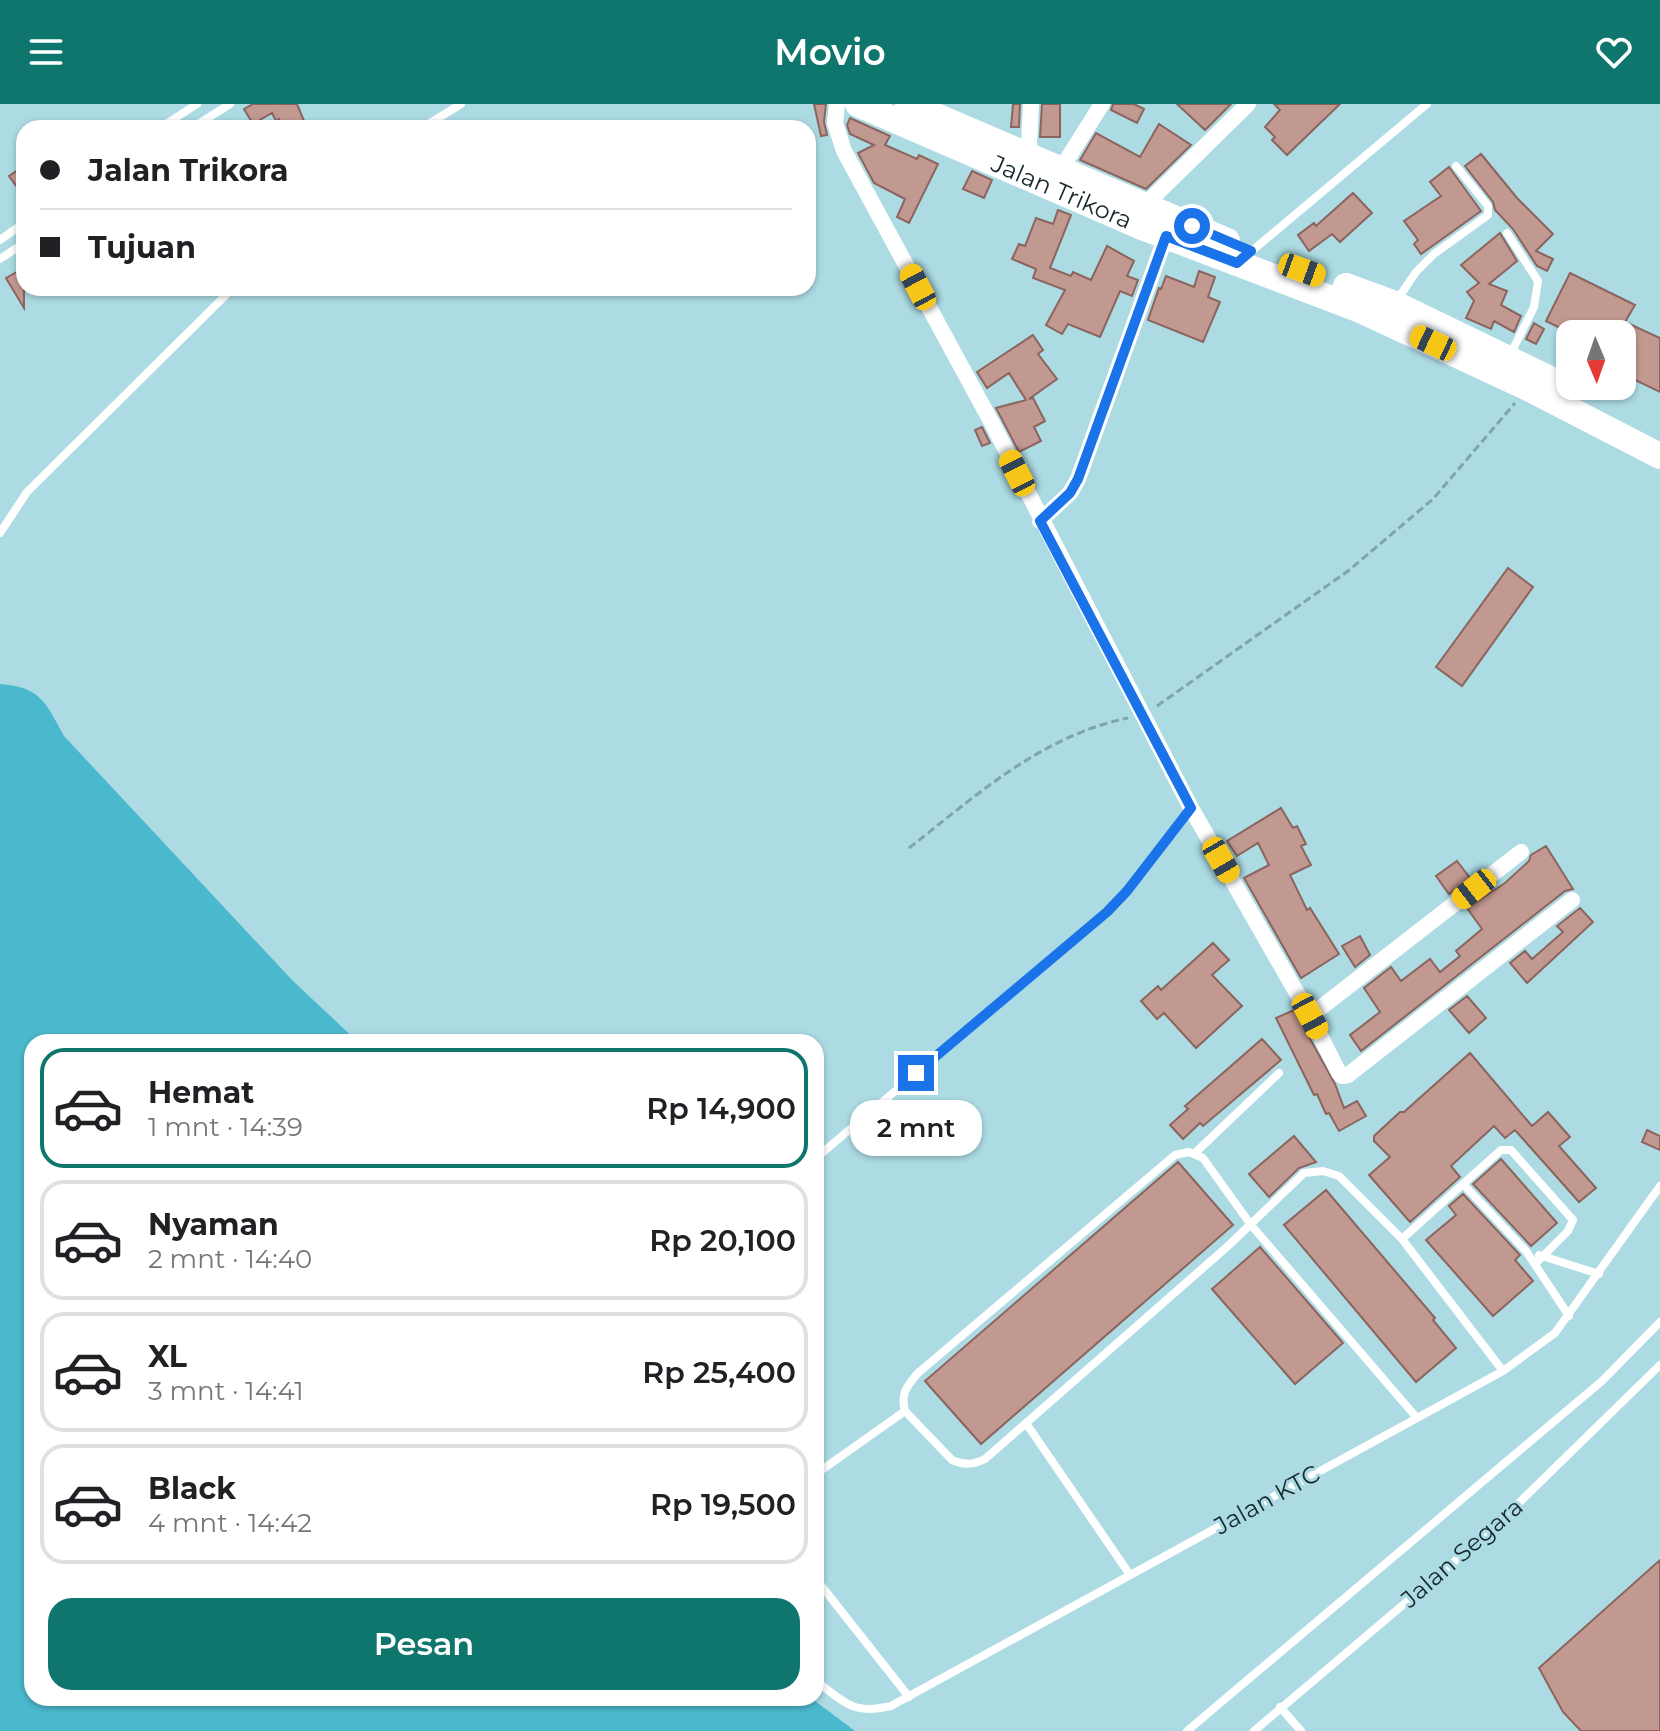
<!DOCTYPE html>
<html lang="id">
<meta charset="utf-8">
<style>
:root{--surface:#fff;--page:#f6f6f6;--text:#202124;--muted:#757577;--line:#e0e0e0;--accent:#0f766e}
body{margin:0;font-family:Montserrat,sans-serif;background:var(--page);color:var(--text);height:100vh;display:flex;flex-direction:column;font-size:30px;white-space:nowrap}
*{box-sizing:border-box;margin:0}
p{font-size:26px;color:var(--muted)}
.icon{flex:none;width:44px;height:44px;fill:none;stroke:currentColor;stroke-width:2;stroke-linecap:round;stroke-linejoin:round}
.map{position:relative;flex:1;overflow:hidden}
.side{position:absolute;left:24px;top:930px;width:800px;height:672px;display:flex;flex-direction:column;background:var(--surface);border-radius:24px;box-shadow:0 2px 6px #0004}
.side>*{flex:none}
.hud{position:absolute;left:16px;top:16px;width:800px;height:176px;border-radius:24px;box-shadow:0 2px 6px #0004;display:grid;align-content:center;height:176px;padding:0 24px;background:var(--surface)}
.needle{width:52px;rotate:178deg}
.fabs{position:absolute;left:1556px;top:216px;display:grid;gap:16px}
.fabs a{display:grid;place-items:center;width:80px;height:80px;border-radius:16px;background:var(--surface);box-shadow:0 2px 6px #0004;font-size:40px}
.end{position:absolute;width:36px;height:36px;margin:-18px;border:10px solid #1a73e8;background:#fff;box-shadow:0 0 0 4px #fff}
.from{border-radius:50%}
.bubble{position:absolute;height:56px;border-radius:24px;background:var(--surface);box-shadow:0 2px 6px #0004;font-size:26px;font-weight:600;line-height:56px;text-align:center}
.car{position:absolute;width:24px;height:48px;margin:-24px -12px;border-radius:10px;box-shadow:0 0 6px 2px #0007;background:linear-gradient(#f5c518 24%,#345 0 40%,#f5c518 0 76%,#345 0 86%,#f5c518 0)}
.hud b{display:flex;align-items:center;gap:28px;height:76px;font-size:30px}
.hud b+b{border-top:2px solid var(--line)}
.hud i{width:20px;height:20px;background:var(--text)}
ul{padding:14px 0 0;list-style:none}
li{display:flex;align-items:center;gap:24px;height:120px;margin:0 16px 12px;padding:0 8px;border:4px solid var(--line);border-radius:24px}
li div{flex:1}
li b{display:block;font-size:30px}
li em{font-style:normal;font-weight:600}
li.selected{border-color:var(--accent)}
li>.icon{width:72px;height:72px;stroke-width:1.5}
.primary-button{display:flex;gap:16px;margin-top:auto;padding:16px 24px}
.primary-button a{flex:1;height:92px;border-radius:24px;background:var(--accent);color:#fff;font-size:32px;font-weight:600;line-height:92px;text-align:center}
header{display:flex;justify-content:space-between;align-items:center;height:104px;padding:0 24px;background:var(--accent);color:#fff;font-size:36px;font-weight:600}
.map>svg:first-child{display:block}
.water{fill:#4bb9cd}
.building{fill:#c29991;stroke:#8b655d;stroke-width:2}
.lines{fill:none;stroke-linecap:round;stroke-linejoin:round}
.path{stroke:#7ea4ac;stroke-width:3;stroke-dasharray:8 4;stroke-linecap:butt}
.lane{stroke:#fff;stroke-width:8}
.street{stroke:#fff;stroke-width:16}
.primary{stroke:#fff;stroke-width:26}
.route{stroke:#1a73e8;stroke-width:10}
.labels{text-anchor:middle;stroke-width:6;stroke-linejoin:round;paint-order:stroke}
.street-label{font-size:24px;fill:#16282c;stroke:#acdbe4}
</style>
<header><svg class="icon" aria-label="menu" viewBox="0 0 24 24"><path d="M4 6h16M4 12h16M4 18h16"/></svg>Movio<svg class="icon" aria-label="heart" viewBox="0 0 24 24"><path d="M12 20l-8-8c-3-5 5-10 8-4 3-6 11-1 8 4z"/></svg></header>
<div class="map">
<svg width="1660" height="1627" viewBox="0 0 1660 1627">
<rect width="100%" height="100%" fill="#acdbe4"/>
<path class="water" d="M0 580C41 583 46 599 64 632L293 877 358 938H32V1594H811L855 1627H0Z"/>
<path class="building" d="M253 0H297L307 24H283L279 15 276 17 272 9 253 20 244 5Z
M814 0H826L824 18 827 31 821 32Z
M1013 0H1020L1019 23H1011Z
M1042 0H1060V33H1040Z
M1113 0H1134L1144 5 1137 19 1111 6Z
M1177 0H1231L1205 26Z
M1274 0H1340L1287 51 1272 36 1275 33 1265 23 1280 6Z
M850 14 890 32 885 41 917 55 919 51 938 60 909 119 897 113 905 95 874 79 858 49 874 41 850 30 847 21Z
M1159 20 1191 41 1146 85 1080 56 1096 29 1140 53Z
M1481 50 1517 94 1553 130 1536 147 1553 155 1547 167 1537 162 1513 125 1495 106 1493 98 1465 62Z
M24 62V93L9 72Z
M1449 63 1481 107 1421 150 1414 140 1418 136 1404 117 1441 92 1430 78Z
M972 67 992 76 984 94 963 85Z
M1353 89 1372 109 1340 138 1332 130 1309 147 1298 131 1314 119 1316 122Z
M1058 106 1071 111 1050 164 1071 172 1073 168 1091 176 1107 142 1134 157 1127 172 1138 176 1132 192 1120 187 1100 233 1068 220 1062 230 1046 221 1065 186 1033 174 1036 165 1012 155 1019 140 1025 142 1036 114 1053 120Z
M1500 129 1517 157 1489 180 1507 187 1501 201 1521 212 1514 228 1494 217 1491 225 1466 214 1474 197 1467 188 1479 179 1461 161Z
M24 164V204L6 174Z
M1199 167 1215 173 1208 193 1220 198 1203 238 1148 216 1159 184 1161 185 1166 172 1194 183Z
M1570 169 1635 201 1625 218 1660 234V288L1629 273 1631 268 1622 263V230H1596L1584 224 1581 230H1572L1546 217Z
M1534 219 1544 225 1536 240 1526 235Z
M1033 231 1043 246 1038 250 1057 275 1029 295 1033 294 1045 317 1034 323 1041 337 1019 348 996 304 1026 296 1009 269 987 284 977 268Z
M982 323 990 339 982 342 975 326Z
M1508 464 1533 483 1462 582 1436 563Z
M1281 704 1293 724 1297 722 1306 740 1301 742 1311 761 1290 771 1307 806 1310 804 1339 850 1301 874 1244 774 1269 761 1258 739 1237 752 1227 737Z
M1546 742 1573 785 1565 787 1361 947 1350 931 1380 908 1364 884 1391 863 1401 877 1430 855 1440 868 1460 852 1456 847 1482 825 1467 804 1505 779 1529 757 1531 751Z
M1457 757 1470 774 1449 790 1436 772Z
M1580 804 1593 818 1527 879 1510 859 1525 847 1532 855 1563 828 1557 822Z
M1360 832 1370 851 1355 863 1342 842Z
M1213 839 1229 856 1212 871 1242 902 1196 944 1164 909 1157 915 1141 897 1158 882 1161 886Z
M1467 892 1486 914 1469 929 1449 906Z
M1294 906 1335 980 1344 1004 1357 997 1366 1012 1339 1027 1329 1009 1326 1010 1317 990 1314 991 1276 914Z
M1262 935 1281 956 1203 1022 1200 1019 1183 1035 1170 1021 1188 1005 1185 1002Z
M1470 949 1532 1022 1548 1008 1570 1033 1559 1042 1596 1084 1579 1098 1515 1026 1505 1034 1494 1022 1451 1062 1460 1073 1410 1118 1369 1071 1390 1053 1374 1037V1032L1400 1008H1404Z
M1647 1026 1660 1032V1046L1642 1038Z
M1294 1032 1316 1058 1299 1064 1269 1093 1249 1070Z
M1501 1055 1557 1119 1531 1142 1473 1080Z
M1178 1058 1233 1121 981 1340 925 1277Z
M1326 1086 1435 1214 1433 1216 1456 1244 1416 1278 1284 1121Z
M1463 1090 1520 1151 1515 1156 1533 1177 1493 1212 1426 1136 1456 1111 1449 1102Z
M1260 1143 1343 1239 1295 1280 1212 1185Z
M1660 1456V1627H1581L1563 1608 1539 1564Z"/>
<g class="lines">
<path class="path" d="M1157 602 1348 467 1433 395 1515 299
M909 744C977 691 1041 632 1128 614"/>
<path class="lane" d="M160 24 197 0
M192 24 230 0
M422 24 461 0
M1507 129 1538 177 1534 203 1509 253
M0 136 24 119
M0 155 24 139
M1241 156 1427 0
M1397 196 1416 168 1434 150 1488 111V102L1456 62
M0 429 27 388 233 184
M1195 1049 1279 969
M816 1054 1107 808 1127 787 1190 705
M1463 1080 1501 1046H1511L1573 1116 1568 1127 1535 1160
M1402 1135 1503 1267
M1539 1151 1599 1170
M1417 1314 1251 1121 1203 1054 1189 1048 1175 1051 918 1269C907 1282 900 1290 905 1307L952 1356C964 1361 973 1361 985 1355L1228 1142 1304 1069 1323 1067 1339 1072 1402 1135 1463 1080 1526 1147 1569 1212
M1026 1319 1130 1471
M816 1370 905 1307
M816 1475 909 1593
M816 1577C846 1599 852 1611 891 1602L1503 1267 1555 1229 1660 1082
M1280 1603 1301 1627
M1187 1627 1602 1277 1660 1218
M1254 1627 1488 1429 1660 1261"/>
<path class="street" d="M837 0 835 19 844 47 993 321 1191 704 1310 912 1339 969 1342 972 1348 971 1572 796
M1028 59 1031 0
M1056 73 1102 0
M1144 102 1248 0
M1040 417 1070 389 1078 375 1166 132
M1310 912 1521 748"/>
<g class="primary">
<path id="s1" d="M858 0 1142 123 1358 205 1528 284 1660 352"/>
<path d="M908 0 1227 137"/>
<path d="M1346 182 1395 200 1558 279"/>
</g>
</g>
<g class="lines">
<path class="route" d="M916 969 1107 808 1127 787 1191 704 1040 417 1070 389 1078 375 1166 132 1237 159 1251 147 1192 122"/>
</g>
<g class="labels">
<g class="street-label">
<text dy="8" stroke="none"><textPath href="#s1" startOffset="222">Jalan Trikora</textPath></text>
<text transform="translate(1267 1396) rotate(-29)" y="8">Jalan KTC</text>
<text transform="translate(1462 1449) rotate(-41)" y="8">Jalan Segara</text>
</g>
</g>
</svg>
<div class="fabs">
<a><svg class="needle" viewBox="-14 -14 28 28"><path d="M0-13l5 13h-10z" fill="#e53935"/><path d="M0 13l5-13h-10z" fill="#757577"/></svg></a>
</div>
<i class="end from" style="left:1192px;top:122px"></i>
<i class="end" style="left:916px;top:969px"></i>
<div class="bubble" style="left:850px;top:996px;width:132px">2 mnt</div>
<i class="car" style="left:1302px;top:166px;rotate:110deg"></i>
<i class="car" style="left:918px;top:183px;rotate:332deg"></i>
<i class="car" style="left:1433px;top:239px;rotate:295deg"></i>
<i class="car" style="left:1017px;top:369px;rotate:333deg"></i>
<i class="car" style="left:1221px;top:756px;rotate:150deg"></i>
<i class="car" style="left:1474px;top:785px;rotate:232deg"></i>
<i class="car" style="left:1310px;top:912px;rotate:152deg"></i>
<div class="hud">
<b><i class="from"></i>Jalan Trikora</b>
<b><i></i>Tujuan</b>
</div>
<section class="side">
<ul>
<li class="selected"><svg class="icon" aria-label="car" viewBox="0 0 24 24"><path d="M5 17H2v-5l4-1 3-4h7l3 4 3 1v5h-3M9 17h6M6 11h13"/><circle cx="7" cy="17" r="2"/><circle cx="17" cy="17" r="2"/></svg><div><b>Hemat</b><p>1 mnt · 14:39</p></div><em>Rp 14,900</em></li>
<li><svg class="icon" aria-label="car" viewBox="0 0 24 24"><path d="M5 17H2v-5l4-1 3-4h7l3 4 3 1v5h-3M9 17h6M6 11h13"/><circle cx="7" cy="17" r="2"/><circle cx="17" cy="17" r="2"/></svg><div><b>Nyaman</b><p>2 mnt · 14:40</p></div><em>Rp 20,100</em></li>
<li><svg class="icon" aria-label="car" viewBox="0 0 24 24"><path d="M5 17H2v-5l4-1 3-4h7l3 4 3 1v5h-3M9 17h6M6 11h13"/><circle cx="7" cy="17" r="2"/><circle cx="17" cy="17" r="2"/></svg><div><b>XL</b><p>3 mnt · 14:41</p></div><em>Rp 25,400</em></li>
<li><svg class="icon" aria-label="car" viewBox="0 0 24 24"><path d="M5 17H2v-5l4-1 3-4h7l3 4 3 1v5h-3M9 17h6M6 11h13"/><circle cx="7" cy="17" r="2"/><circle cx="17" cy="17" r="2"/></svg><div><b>Black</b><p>4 mnt · 14:42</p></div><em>Rp 19,500</em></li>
</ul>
<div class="primary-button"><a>Pesan</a></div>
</section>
</div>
